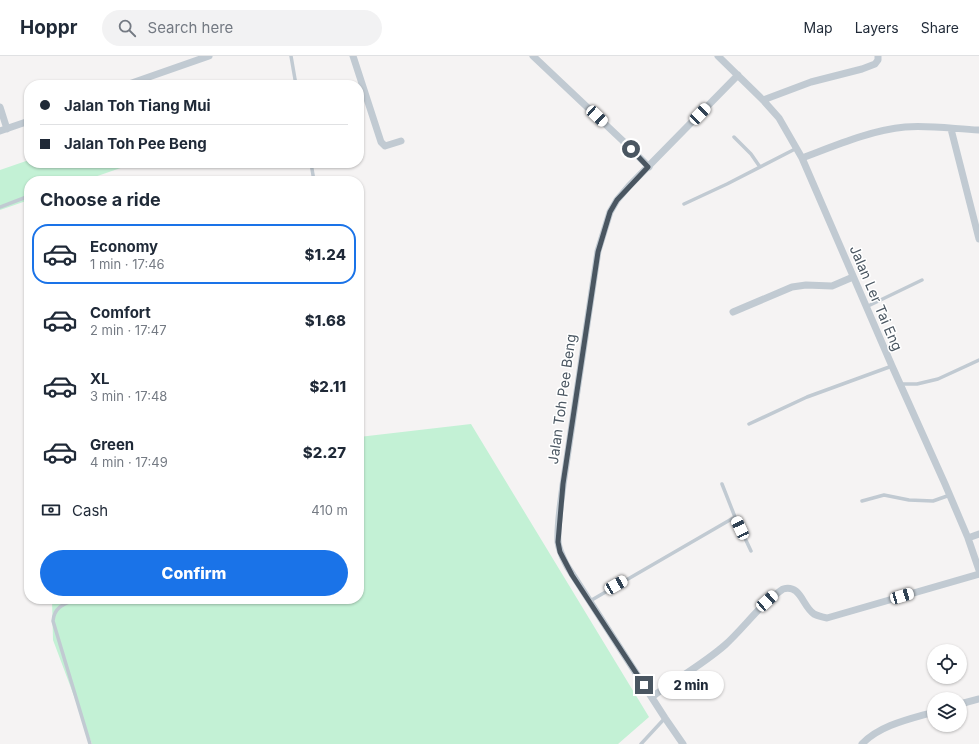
<!DOCTYPE html>
<meta charset="utf-8">
<style>
:root{--surface:#fff;--page:#f2f2f3;--text:#1f2937;--muted:#747a83;--line:#e0e1e3;--accent:#1a73e8}
body{margin:0;font-family:Inter,sans-serif;background:var(--page);color:var(--text);height:100vh;display:flex;flex-direction:column;font-size:15px;white-space:nowrap}
*{box-sizing:border-box;margin:0}
p{font-size:13px;color:var(--muted)}
.icon{flex:none;width:22px;height:22px;fill:none;stroke:currentColor;stroke-width:2;stroke-linecap:round;stroke-linejoin:round}
.map{position:relative;flex:1;overflow:hidden}
.drawer{position:absolute;left:24px;top:120px;width:340px;height:428px;display:flex;flex-direction:column;background:var(--surface);border-radius:16px;box-shadow:0 1px 3px #0004}
.drawer>*{flex:none}
.top-card{position:absolute;left:24px;top:24px;width:340px;height:88px;border-radius:16px;box-shadow:0 1px 3px #0004;display:grid;align-content:center;height:88px;padding:0 16px;background:var(--surface)}
.buttons{position:absolute;left:927px;top:588px;display:grid;gap:8px}
.buttons a{display:grid;place-items:center;width:40px;height:40px;border-radius:50%;background:var(--surface);box-shadow:0 1px 3px #0004;font-size:20px}
.end{position:absolute;width:18px;height:18px;margin:-9px;border:5px solid #4a5661;background:#fff;box-shadow:0 0 0 2px #fff}
.from{border-radius:50%}
.bubble{position:absolute;height:28px;border-radius:14px;background:var(--surface);box-shadow:0 1px 3px #0004;font-size:13px;font-weight:800;line-height:28px;text-align:center}
.car{position:absolute;width:12px;height:24px;margin:-12px -6px;border-radius:5px;box-shadow:0 0 3px 1px #0007;background:linear-gradient(#fff 24%,#345 0 40%,#fff 0 76%,#345 0 86%,#fff 0)}
.top-card b{display:flex;align-items:center;gap:14px;height:38px;font-size:15px}
.top-card b+b{border-top:1px solid var(--line)}
.top-card i{width:10px;height:10px;background:var(--text)}
ul{padding:0;list-style:none}
li{display:flex;align-items:center;gap:12px;height:60px;margin:0 8px 6px;padding:0 8px;border:2px solid transparent;border-radius:16px}
li div{flex:1}
li b{display:block;font-size:15px}
li em{font-style:normal;font-weight:800}
li.on{border-color:var(--accent)}
li>.icon{width:36px;height:36px;stroke-width:1.5}
h2{padding:0 16px;font-size:18px;line-height:48px}
.pay{display:flex;align-items:center;gap:10px;height:44px;padding:0 16px;font-size:15px}
.pay p{margin-inline-start:auto}
.button{display:flex;gap:8px;margin-top:auto;padding:8px 16px}
.button a{flex:1;height:46px;border-radius:24px;background:var(--accent);color:#fff;font-size:16px;font-weight:800;line-height:46px;text-align:center}
header{display:flex;align-items:center;gap:24px;box-sizing:border-box;height:56px;padding:0 20px;background:var(--surface);border-bottom:1px solid var(--line)}
header strong{font-size:19px}
nav{display:flex;gap:22px;margin-inline-start:auto;font-size:14px}
.search{width:280px;height:36px;background:var(--page);display:flex;align-items:center;gap:10px;box-sizing:border-box;padding:0 14px;border-radius:22px;color:var(--muted);font-size:15px}
.map>svg:first-child{display:block}
.green{fill:#c3f1d5}
.lines{fill:none;stroke-linecap:round;stroke-linejoin:round}
.lane{stroke:#c1cad2;stroke-width:3.5}
.street{stroke:#c1cad2;stroke-width:7}
.route{stroke:#4a5661;stroke-width:5}
.labels{text-anchor:middle;stroke-width:3;stroke-linejoin:round;paint-order:stroke}
.street-label{font-size:14px;fill:#4a5661;stroke:#fff}
</style>
<header>
<strong>Hoppr</strong>
<div class="search"><svg class="icon" aria-label="search" viewBox="0 0 24 24"><circle cx="10" cy="10" r="6"/><path d="M15 15l6 6"/></svg>Search here</div>
<nav><a>Map</a><a>Layers</a><a>Share</a></nav>
</header>
<div class="map">
<svg width="979" height="688" viewBox="0 0 979 688">
<rect width="100%" height="100%" fill="#f5f3f3"/>
<path class="green" d="M29 104V107H135L83 125H29V144L0 154V114Z
M471 368 649 661 618 688H92L53 584 52 543H359V381Z"/>
<g class="lines">
<path class="lane" d="M291 0 296 29
M734 81 751 98 760 111
M311 107 314 125
M684 148 727 128 797 92
M0 151 29 140
M866 251 922 224
M900 328H917L938 323 979 304
M749 368 807 341 892 310
M722 428 735 461
M862 445 884 439 909 444 933 445 950 439
M76 543C64 548 54 551 53 565L90 688
M590 545 735 461 751 495
M641 688 665 662"/>
<path class="street" d="M353 0 381 86 385 90 401 85
M533 0 623 85 649 111
M718 0 763 44 779 62 802 102 892 310 945 428 968 482 979 514
M126 29 209 0
M763 44 811 26 862 13 875 8 878 4V0
M0 51 7 73
M951 73 979 183
M0 75 29 65
M802 102C834 90 871 74 905 71 929 69 955 73 979 74
M733 256 792 231 806 229 832 230 853 221
M968 482 979 478
M652 641C676 623 702 609 725 589 745 571 760 548 783 533 801 528 802 550 814 558 818 560 822 561 827 562L979 518
M960 648 979 643
M683 688 665 662 567 510C563 502 559 495 558 486 557 468 561 446 563 429L598 195 610 156 617 144 629 130 738 19
M862 688C880 669 910 663 934 656"/>
</g>
<g class="lines">
<path class="route" d="M631 93 648 111 617 144 610 156 598 196 563 428 558 486 560 496 572 519 644 629"/>
</g>
<g class="labels">
<g class="street-label">
<text transform="translate(876 242) rotate(67)" y="5">Jalan Ler Tai Eng</text>
<text transform="translate(562 343) rotate(-82)" y="5">Jalan Toh Pee Beng</text>
</g>
</g>
</svg>
<div class="buttons">
<a><svg class="icon" aria-label="locate" viewBox="0 0 24 24"><circle cx="12" cy="12" r="6"/><path d="M12 2v4M12 18v4M2 12h4M18 12h4"/></svg></a>
<a><svg class="icon" aria-label="layers" viewBox="0 0 24 24"><path d="M12 4l9 5-9 5-9-5zM3 14l9 5 9-5"/></svg></a>
</div>
<i class="end from" style="left:631px;top:93px"></i>
<i class="end" style="left:644px;top:629px"></i>
<div class="bubble" style="left:658px;top:615px;width:66px">2 min</div>
<i class="car" style="left:700px;top:58px;rotate:44deg"></i>
<i class="car" style="left:597px;top:60px;rotate:133deg"></i>
<i class="car" style="left:740px;top:472px;rotate:335deg"></i>
<i class="car" style="left:616px;top:529px;rotate:60deg"></i>
<i class="car" style="left:902px;top:540px;rotate:74deg"></i>
<i class="car" style="left:767px;top:545px;rotate:48deg"></i>
<div class="top-card">
<b><i class="from"></i>Jalan Toh Tiang Mui</b>
<b><i></i>Jalan Toh Pee Beng</b>
</div>
<section class="drawer">
<h2>Choose a ride</h2>
<ul>
<li class="on"><svg class="icon" aria-label="car" viewBox="0 0 24 24"><path d="M5 17H2v-5l4-1 3-4h7l3 4 3 1v5h-3M9 17h6M6 11h13"/><circle cx="7" cy="17" r="2"/><circle cx="17" cy="17" r="2"/></svg><div><b>Economy</b><p>1 min · 17:46</p></div><em>$1.24</em></li>
<li><svg class="icon" aria-label="car" viewBox="0 0 24 24"><path d="M5 17H2v-5l4-1 3-4h7l3 4 3 1v5h-3M9 17h6M6 11h13"/><circle cx="7" cy="17" r="2"/><circle cx="17" cy="17" r="2"/></svg><div><b>Comfort</b><p>2 min · 17:47</p></div><em>$1.68</em></li>
<li><svg class="icon" aria-label="car" viewBox="0 0 24 24"><path d="M5 17H2v-5l4-1 3-4h7l3 4 3 1v5h-3M9 17h6M6 11h13"/><circle cx="7" cy="17" r="2"/><circle cx="17" cy="17" r="2"/></svg><div><b>XL</b><p>3 min · 17:48</p></div><em>$2.11</em></li>
<li><svg class="icon" aria-label="car" viewBox="0 0 24 24"><path d="M5 17H2v-5l4-1 3-4h7l3 4 3 1v5h-3M9 17h6M6 11h13"/><circle cx="7" cy="17" r="2"/><circle cx="17" cy="17" r="2"/></svg><div><b>Green</b><p>4 min · 17:49</p></div><em>$2.27</em></li>
</ul>
<div class="pay"><svg class="icon" aria-label="cash" viewBox="0 0 24 24"><path d="M3 7h18v10H3z"/><circle cx="12" cy="12" r="2"/></svg>Cash<p>410 m</p></div>
<div class="button"><a>Confirm</a></div>
</section>
</div>
